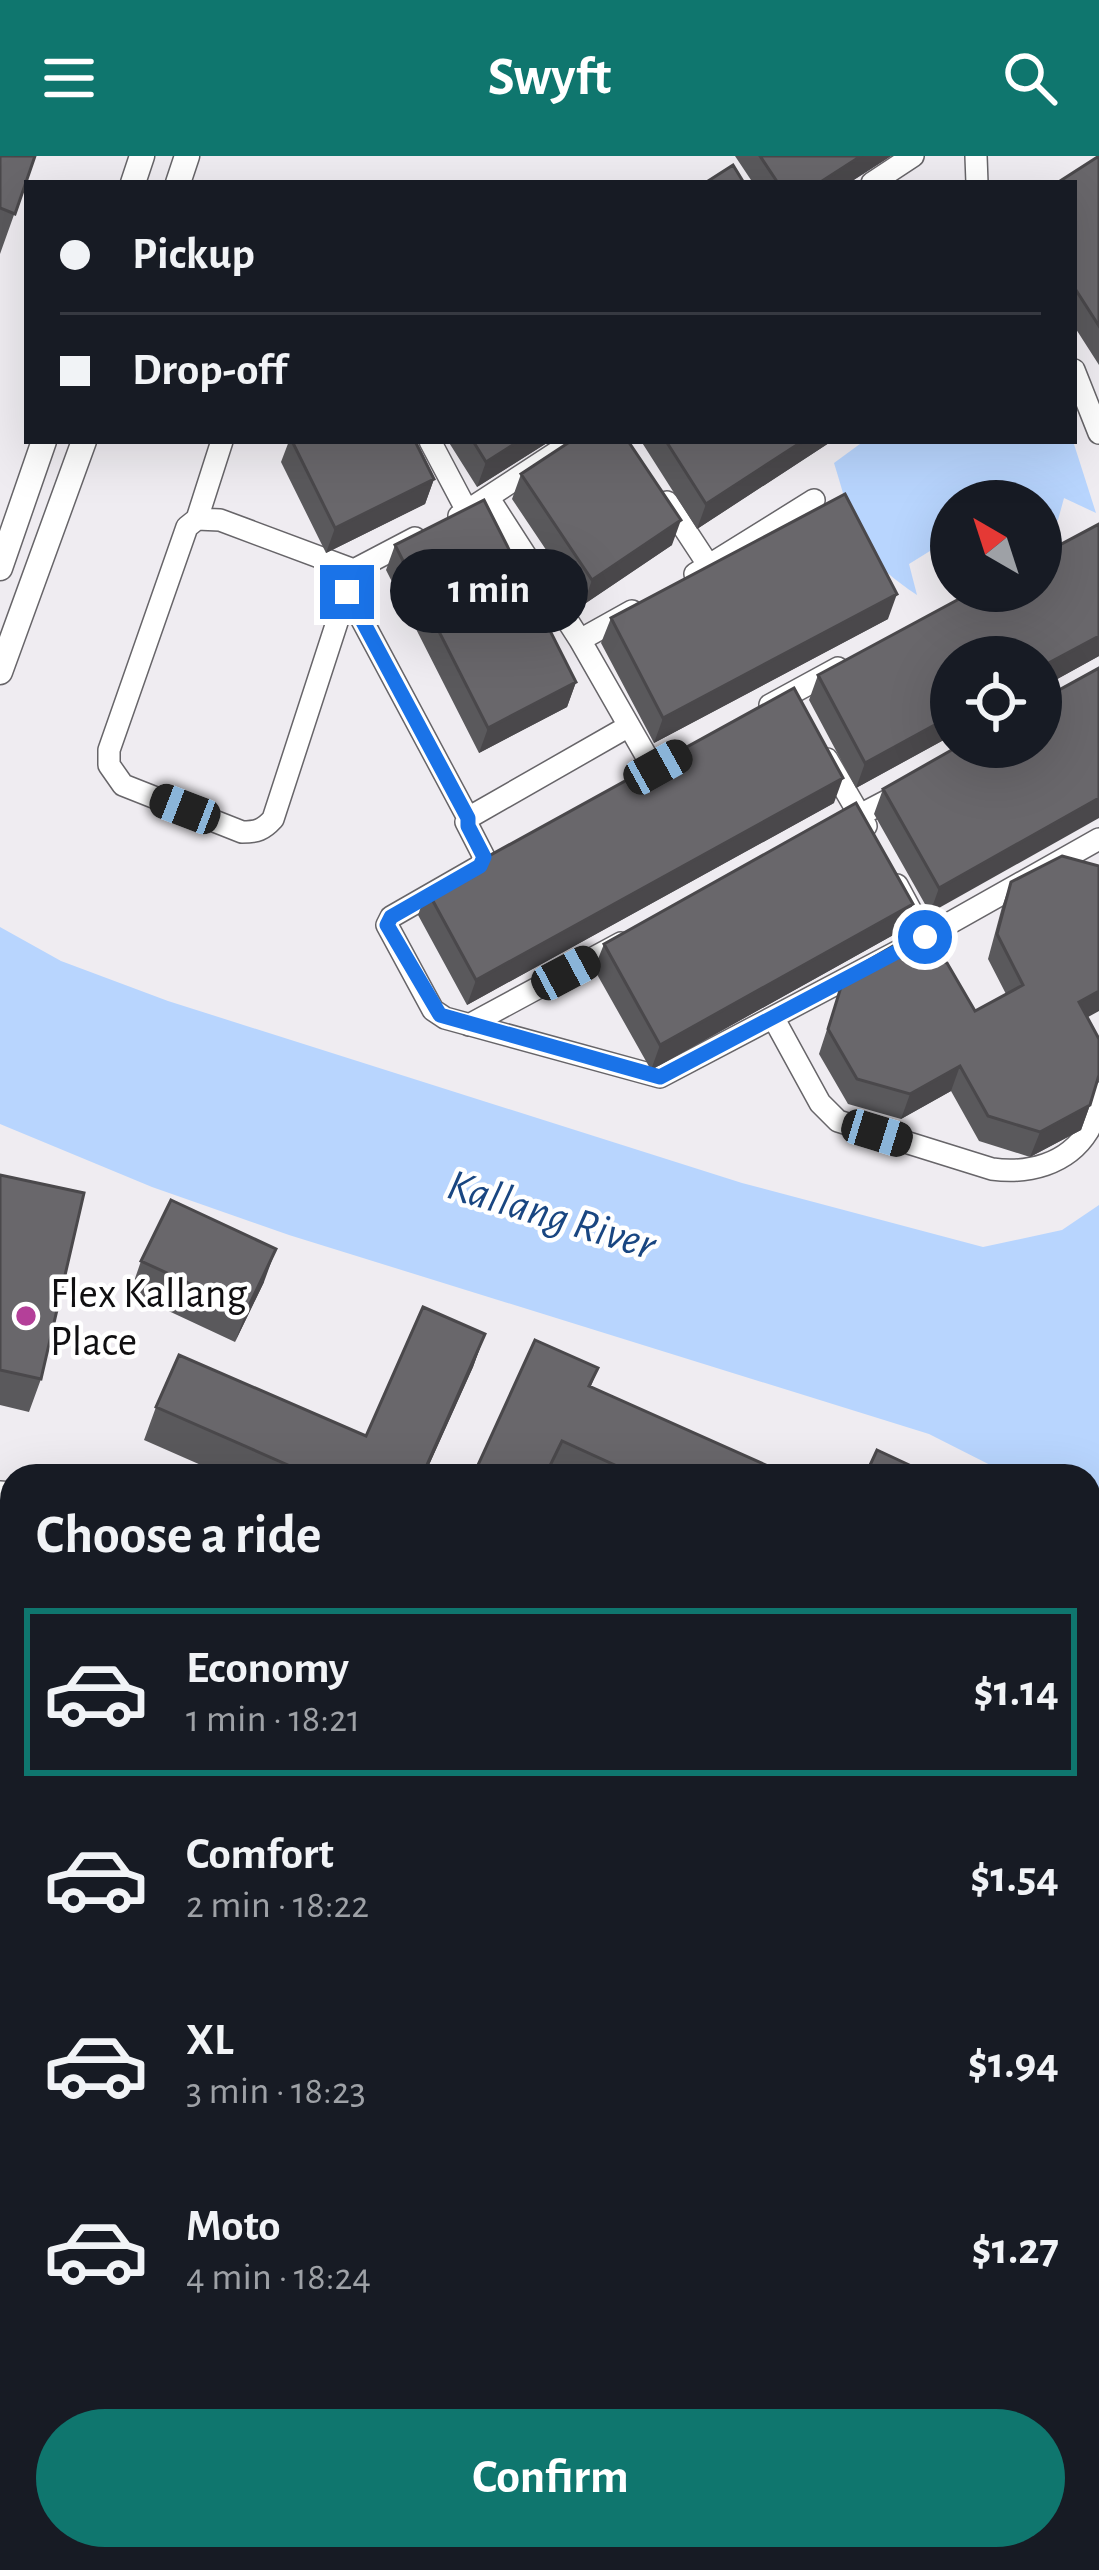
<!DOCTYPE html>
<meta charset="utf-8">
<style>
:root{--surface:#171b24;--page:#242831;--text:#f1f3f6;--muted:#9ea1a6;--line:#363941;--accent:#0f766e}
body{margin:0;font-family:"Alegreya Sans",sans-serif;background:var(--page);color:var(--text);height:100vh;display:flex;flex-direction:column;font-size:45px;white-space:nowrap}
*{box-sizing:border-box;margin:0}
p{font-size:39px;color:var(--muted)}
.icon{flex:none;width:66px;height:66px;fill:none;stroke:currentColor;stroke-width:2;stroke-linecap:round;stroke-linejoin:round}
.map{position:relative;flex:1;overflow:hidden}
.side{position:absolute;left:0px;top:1308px;width:1101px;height:1107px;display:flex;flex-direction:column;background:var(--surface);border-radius:36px 36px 0 0;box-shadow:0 12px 48px #0002}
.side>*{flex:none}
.guide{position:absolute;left:24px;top:24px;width:1053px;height:264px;border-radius:0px;box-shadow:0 12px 48px #0002;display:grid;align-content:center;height:264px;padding:0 36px;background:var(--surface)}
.needle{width:78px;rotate:321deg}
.buttons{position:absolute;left:930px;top:324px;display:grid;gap:24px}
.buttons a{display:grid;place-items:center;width:132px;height:132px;border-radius:50%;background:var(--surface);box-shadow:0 12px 48px #0002;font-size:60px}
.end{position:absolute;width:54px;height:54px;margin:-27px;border:15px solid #1a73e8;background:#fff;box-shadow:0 0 0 6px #fff}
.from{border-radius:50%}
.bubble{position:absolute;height:84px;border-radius:42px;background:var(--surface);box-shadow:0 12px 48px #0002;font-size:39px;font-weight:700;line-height:84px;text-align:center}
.car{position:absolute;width:36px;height:72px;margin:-36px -18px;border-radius:15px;box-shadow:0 0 9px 3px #0007;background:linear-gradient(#222 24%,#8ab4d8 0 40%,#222 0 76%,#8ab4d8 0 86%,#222 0)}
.guide b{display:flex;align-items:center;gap:42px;height:114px;font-size:45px}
.guide b+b{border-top:3px solid var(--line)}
.guide i{width:30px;height:30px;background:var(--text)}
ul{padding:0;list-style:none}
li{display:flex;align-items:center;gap:36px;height:168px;margin:0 24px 18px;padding:0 12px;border:6px solid transparent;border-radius:0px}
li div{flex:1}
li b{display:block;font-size:45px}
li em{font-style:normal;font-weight:700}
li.on{border-color:var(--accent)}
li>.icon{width:108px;height:108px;stroke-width:1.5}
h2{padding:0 36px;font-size:54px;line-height:144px}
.button{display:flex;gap:24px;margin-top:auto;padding:24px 36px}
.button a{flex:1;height:138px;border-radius:72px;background:var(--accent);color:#fff;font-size:48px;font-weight:700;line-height:138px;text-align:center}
header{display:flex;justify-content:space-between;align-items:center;height:156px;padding:0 36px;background:var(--accent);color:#fff;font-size:54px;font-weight:700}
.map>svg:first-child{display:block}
.water{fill:#b8d5fe}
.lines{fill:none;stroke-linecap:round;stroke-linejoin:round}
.minor-casing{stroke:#676569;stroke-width:24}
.major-casing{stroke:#676569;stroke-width:27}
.minor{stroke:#fff;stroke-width:21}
.major{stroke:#fff;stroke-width:24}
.wall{fill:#5a595c}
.shaded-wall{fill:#4a484b}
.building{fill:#69676b;stroke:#4a484b;stroke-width:3}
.route{stroke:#1a73e8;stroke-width:15}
.poi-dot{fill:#b44099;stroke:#fff;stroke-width:4.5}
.labels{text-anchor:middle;stroke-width:9;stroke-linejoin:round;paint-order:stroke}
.poi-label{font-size:42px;fill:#100f11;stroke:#fff;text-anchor:start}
.water-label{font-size:45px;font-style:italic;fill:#194681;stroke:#fff}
</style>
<header><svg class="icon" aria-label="menu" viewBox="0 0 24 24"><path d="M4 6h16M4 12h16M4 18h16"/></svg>Swyft<svg class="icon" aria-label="search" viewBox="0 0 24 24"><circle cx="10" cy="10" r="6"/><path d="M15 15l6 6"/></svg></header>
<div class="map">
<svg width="1099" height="2414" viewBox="0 0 1099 2414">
<rect width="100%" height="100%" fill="#efecf1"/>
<path class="water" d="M864 285H1073L1096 357 1064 342 1058 364 1041 376V345H951V382L909 408 917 439C853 396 856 377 834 307Z
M0 771 61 805 168 845 742 1027 983 1091 1062 1074 1099 1049V1371L1089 1365V1320H1012L929 1278 289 1079 152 1031 0 968Z"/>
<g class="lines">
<defs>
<path id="minor" d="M976 0 977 27
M872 27 913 0
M1074 214 1099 277
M222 285 197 363 187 371 109 594V609L123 629 242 676C257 676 263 674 273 663L354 414 415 382
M430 285 467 355
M488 341 580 484 652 610 658 611 675 602
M667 346 709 410
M459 360 574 285
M197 363 220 364 354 414
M695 418 814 344
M347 436 468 662 466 666 484 701 480 710 391 761 387 769 433 854 445 862 660 921 925 781 1099 683
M580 484 632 455
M770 549 838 512
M827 603 866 670
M468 662 629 570
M839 670 902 637
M897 729 925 781
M774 863 820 947 838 965 992 1013C1027 1018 1067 1009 1088 975 1094 965 1096 949 1099 937
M469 869 621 787
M0 1336 12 1337
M0 1876 12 1875
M1094 1889 1099 1894
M1089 1921 1099 1926
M1089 1969 1099 1951
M1089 2153 1099 2162
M0 2271H12
M569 2414 570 2403
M853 2414 854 2403"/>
<path id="major" d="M133 27 142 0
M178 27 187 0
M0 412 44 285
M0 516 84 285
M1089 2240 1099 2233
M1089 2287 1099 2281
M0 2319H12
M0 2358H12"/>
</defs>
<use href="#minor" class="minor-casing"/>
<use href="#major" class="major-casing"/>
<use href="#minor" class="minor"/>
<use href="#major" class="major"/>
</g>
<path class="wall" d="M0 0H35L0 98Z
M735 0H891L849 27H753Z
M1099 0V209L1074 170V27Z
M289 285H415L434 323 425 348 326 397 281 306Z
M448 285H550L477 331Z
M641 285H832L697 373Z
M521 318 672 389 583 449 512 343Z
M1099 368V500L1041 532V501H951V580L856 632 809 544 818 519Z
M395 389 576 526 567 551 479 597 386 414Z
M611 462 888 463 654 587 601 487Z
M1099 512 930 757 874 658 883 633Z
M834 647 467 849 418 759 427 734Z
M1011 726 1087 861 1090 949 1081 974 1030 1001 979 985 951 935 901 963 848 948 819 898 845 818 975 855 1006 838 988 803 1002 751Z
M904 773 651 914 594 813 604 788Z
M0 1019 41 1223 29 1256 0 1249Z
M141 1105 264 1126 235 1186 130 1137Z
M485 1178 473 1211 424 1320H226L144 1284 156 1251 366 1280Z
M598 1212 591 1230 765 1320H555L550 1318 549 1320H473Z
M0 1366 12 1368V1489L0 1486Z
M0 1502 12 1505V1635L0 1632Z
M1099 1658V1771L1089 1767V1679Z
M12 1873V2096H0L2 1900Z
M1099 1962V2141L1089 2132V2017L1093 2012 1089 2008V1989Z
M363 2403H454V2409L452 2414H359Z
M654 2403H796V2414H651Z
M924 2403H1038L1048 2414H920Z"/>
<path class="shaded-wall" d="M861 0H891L849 27H819Z
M519 285H550L477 331 486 306Z
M803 285H832L697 373 706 348Z
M434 323 425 348 326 397 335 372Z
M681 364 672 389 583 449 592 424Z
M897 438 888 463 654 587 663 562Z
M1099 480V500L1041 532V511Z
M576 526 567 551 479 597 488 572Z
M951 560V580L856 632 865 607Z
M843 622 834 647 467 849 476 824Z
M1099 642V662L930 757 939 732Z
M913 748 904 773 651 914 660 889Z
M1099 835V855L1070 871 1079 846Z
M960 910 951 935 901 963 910 938Z
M1090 949 1081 974 1030 1001 1040 976Z
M276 1093 264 1126 235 1186 247 1154Z
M485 1178 473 1211 424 1320H422Z
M1099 1475V1483L1089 1504V1497Z
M12 2026V2059H0V2027Z
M0 2071H12V2096H0Z
M0 2241H12V2267L0 2266Z
M424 2409H454L452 2414H422Z"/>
<path class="building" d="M0 0H35L15 58 0 52Z
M760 0H861L819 27H778Z
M1099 0V170L1074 131V27H1057Z
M733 9 744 27H705Z
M292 285H415L434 323 335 372Z
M473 285H519L486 306Z
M571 285H628L681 364 592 424 521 318Z
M666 285H803L706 348Z
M845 338 897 438 663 562 611 462Z
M484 344 576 526 488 572 395 389Z
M1099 368V480L1041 511V501H951V560L865 607 818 519 974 435H1041V399Z
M1099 512V642L939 732 883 633 957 591H1041V544Z
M794 532 843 622 476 824 427 734Z
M856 647 913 748 660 889 604 788Z
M1062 700 1099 710V835L1079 846 1099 883V919L1090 949 1040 976 988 960 960 910 910 938 857 923 828 873 845 818 895 789 947 807 975 855 1023 829 997 778 1011 726Z
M0 1019 84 1037 41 1223 0 1214Z
M171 1044 276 1093 247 1154 141 1105Z
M423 1151 485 1178 422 1320H313L156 1251 179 1199 366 1280Z
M535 1184 598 1212 589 1230 768 1310 764 1320H639L562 1285 545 1320H473Z
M877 1294 933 1320H865Z
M0 1366 12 1368V1453L0 1450Z
M1089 1398 1099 1403V1475L1089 1497Z
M0 1502 12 1505V1599L0 1596Z
M1099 1658V1742L1089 1738V1679Z
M1089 1900 1099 1906 1089 1926Z
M0 1910H12V2026L0 2027Z
M1099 2005V2079L1089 2070V2017Z
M0 2050H12V2071H0Z
M0 2108H12V2241H0Z
M235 2403H283V2414H236Z
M374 2403H454V2409H424V2414L374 2413Z
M663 2403H796V2414H662Z
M932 2403H1038L1048 2414H932Z"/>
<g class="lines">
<path class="route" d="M347 436 468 662V670L484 701 480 710 391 761 387 769 440 859 660 921 925 781"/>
</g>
<circle class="poi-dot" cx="26" cy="1160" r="12"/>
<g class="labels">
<g class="poi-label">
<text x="50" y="1151">Flex Kallang<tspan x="50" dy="48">Place</tspan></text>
</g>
<g class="water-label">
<text transform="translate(552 1057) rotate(17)" y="16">Kallang River</text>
</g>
</g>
</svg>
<div class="buttons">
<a><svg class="needle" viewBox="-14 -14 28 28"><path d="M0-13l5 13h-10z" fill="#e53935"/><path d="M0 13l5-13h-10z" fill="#9ea1a6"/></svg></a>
<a><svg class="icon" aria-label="locate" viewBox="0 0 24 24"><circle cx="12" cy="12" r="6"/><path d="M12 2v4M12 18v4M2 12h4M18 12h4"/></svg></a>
</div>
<i class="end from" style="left:925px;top:781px"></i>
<i class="end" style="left:347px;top:436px"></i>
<div class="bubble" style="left:390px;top:393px;width:198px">1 min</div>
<i class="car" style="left:658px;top:611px;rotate:61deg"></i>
<i class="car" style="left:185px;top:653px;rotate:291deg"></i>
<i class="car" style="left:566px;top:817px;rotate:62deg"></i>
<i class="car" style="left:877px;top:977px;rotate:107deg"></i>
<div class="guide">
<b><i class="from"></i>Pickup</b>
<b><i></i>Drop-off</b>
</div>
<section class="side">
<h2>Choose a ride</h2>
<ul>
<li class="on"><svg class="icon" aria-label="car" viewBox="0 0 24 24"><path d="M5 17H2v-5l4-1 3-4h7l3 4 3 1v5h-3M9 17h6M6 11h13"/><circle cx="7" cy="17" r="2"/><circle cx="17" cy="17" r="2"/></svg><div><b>Economy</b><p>1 min · 18:21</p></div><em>$1.14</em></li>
<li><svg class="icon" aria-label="car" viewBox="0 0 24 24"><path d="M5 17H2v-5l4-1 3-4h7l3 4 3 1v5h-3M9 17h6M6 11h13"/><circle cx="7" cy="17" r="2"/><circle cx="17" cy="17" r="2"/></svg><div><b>Comfort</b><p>2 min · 18:22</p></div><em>$1.54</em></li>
<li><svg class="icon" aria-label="car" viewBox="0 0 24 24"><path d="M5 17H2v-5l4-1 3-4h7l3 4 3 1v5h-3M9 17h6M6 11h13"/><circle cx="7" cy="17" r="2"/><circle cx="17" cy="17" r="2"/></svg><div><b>XL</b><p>3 min · 18:23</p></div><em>$1.94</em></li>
<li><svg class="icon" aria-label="car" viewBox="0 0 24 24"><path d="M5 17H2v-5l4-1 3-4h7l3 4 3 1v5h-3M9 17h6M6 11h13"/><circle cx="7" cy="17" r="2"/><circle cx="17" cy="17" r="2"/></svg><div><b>Moto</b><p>4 min · 18:24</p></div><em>$1.27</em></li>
</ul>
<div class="button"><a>Confirm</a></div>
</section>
</div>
